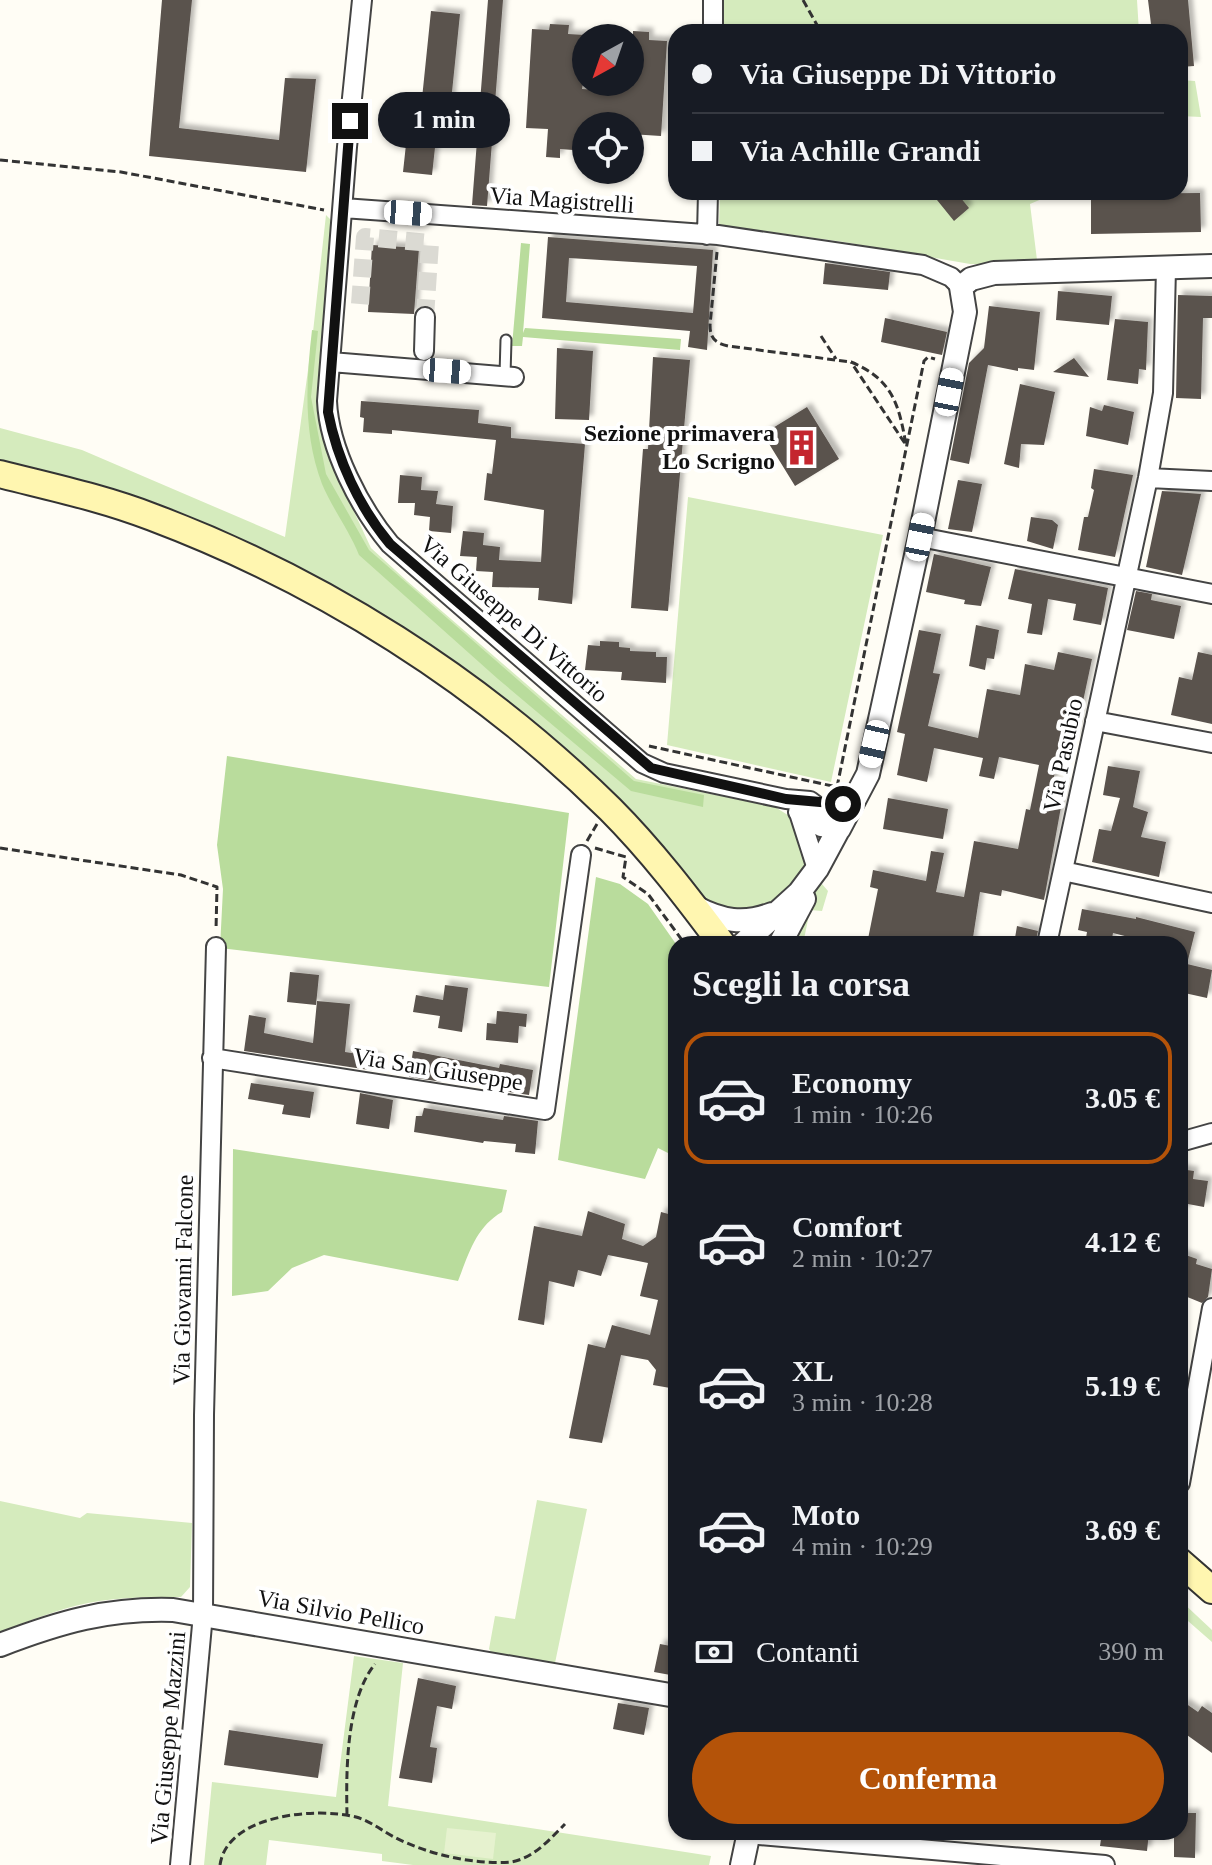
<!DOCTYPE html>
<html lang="it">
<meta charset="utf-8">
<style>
:root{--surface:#171b24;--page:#242831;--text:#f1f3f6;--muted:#9ea1a6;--line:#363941;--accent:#b45309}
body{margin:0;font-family:Georgia,serif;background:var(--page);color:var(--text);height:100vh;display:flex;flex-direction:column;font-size:30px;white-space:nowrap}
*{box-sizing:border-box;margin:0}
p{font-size:26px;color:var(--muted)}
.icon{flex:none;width:44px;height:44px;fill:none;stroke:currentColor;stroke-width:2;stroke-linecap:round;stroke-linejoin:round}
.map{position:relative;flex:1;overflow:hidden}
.details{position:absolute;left:668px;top:936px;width:520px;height:904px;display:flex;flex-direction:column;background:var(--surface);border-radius:24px;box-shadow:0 2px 6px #0004}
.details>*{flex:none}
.banner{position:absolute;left:668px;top:24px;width:520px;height:176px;border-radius:24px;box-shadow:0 2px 6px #0004;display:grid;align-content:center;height:176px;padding:0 24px;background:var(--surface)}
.needle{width:52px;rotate:220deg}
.controls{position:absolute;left:572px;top:24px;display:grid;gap:16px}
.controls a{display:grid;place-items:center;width:72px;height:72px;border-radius:50%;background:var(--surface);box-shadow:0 2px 6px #0004;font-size:40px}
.end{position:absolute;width:36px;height:36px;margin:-18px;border:10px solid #111;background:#fff;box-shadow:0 0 0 4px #fff}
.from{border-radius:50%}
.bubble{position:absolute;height:56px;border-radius:28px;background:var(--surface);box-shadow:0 2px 6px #0004;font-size:26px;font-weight:800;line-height:56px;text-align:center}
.car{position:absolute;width:24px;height:48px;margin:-24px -12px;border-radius:10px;box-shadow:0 0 6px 2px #0007;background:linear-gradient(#fff 24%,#345 0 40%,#fff 0 76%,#345 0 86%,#fff 0)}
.banner b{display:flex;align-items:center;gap:28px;height:76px;font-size:30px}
.banner b+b{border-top:2px solid var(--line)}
.banner i{width:20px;height:20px;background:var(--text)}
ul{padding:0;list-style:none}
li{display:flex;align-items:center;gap:24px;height:132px;margin:0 16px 12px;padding:0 8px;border:4px solid transparent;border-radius:24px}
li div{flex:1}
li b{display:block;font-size:30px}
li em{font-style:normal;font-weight:800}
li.active{border-color:var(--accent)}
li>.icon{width:72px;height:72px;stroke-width:1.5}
h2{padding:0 24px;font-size:36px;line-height:96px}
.pay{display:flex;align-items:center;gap:20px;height:88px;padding:0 24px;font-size:30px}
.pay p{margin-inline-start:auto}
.cta{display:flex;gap:16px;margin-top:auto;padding:16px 24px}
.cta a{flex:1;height:92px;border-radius:48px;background:var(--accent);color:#fff;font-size:32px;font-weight:800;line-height:92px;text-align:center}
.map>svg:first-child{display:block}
.green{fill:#d5ebbd}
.forest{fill:#b9dc9c}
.pitch{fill:#e6f2cf}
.building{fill:#5a524d;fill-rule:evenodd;filter:url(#shadow)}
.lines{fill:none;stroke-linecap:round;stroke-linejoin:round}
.minor-tunnel{stroke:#dbdad3;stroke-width:18;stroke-dasharray:18 9;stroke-linecap:butt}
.service-casing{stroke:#444;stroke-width:13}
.minor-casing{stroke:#444;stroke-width:22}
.tertiary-casing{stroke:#444;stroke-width:26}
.secondary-casing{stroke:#333;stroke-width:30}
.path{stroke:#333;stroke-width:3;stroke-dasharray:8 4;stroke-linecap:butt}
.service{stroke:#fff;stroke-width:9}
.minor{stroke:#fff;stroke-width:18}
.tertiary{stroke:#fff;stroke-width:22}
.secondary{stroke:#fff6b0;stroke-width:26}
.route{stroke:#111;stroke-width:10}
.labels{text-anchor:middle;stroke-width:8;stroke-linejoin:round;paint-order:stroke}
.street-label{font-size:24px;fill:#111;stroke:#fff}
.poi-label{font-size:24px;font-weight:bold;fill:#111;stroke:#fff;text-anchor:end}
</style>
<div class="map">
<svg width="1212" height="1865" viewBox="0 0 1212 1865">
<defs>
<filter id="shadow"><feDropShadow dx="4.5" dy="-4.5" stdDeviation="2" flood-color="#0004"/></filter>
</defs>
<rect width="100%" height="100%" fill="#fffdf5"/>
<path class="green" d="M724 0H1137L1139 32H723Z
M1180 80 1195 81 1201 117 1180 116Z
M720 192H1058L1030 204 1037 260 1009 264H970L844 242 719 225Z
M326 215 333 222 318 402 319 424 328 456 371 548 407 581 636 779 775 807 791 817 809 865 773 907 716 912 523 716 84 482 0 460V428L82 450 285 537 312 341Z
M688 497 883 535 831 782 667 745Z
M822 884 828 891 822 911 810 910 803 944H786L817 885Z
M537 1500 587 1509 555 1663 491 1652 489 1649 495 1616 515 1619Z
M0 1501 80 1518 87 1513 192 1523 190 1587 181 1597C150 1597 119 1597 88 1603 58 1609 29 1621 0 1632Z
M1180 1600 1212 1630V1642L1180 1614Z
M354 1656 403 1663 388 1806 711 1856 709 1865H413L382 1861V1854L269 1840 266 1865H204L212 1782 336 1797Z"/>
<path class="forest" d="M521 243 530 244 523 333 525 328 681 339 680 350 523 337 522 346H512Z
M312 330 318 331 311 397 326 474 369 550 634 781 704 795 703 807 631 791 498 679 359 555C349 530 332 508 322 484 303 434 306 381 312 330Z
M227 756 569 813 549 987 220 948 223 889 217 845Z
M596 877 620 884 648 904 676 944V1157L658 1148 645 1179 558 1160Z
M233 1149 507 1190 502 1212C476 1227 469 1253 458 1281L324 1255 292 1268 268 1291 232 1296Z"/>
<path class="pitch" d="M447 1828 496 1833 493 1859 444 1853Z"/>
<path class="building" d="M162 0H192L179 128 279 140 285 78 316 79 306 172 149 156Z
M488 0H503L487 206 472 205Z
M1148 0H1188L1194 66 1180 67V32H1152Z
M431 11 460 14 449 121 438 120 432 175 403 172 409 117 420 118Z
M550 24 569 25 568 34 585 35 586 64 582 89 612 91 613 82H630V38H633V31L649 32V40L667 41 661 136 630 134V126H586V151L560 149V158L546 157 548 129 526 128 532 29 549 30Z
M947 192H956L969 208 954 221 937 200Z
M1200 193 1201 232 1091 234V194Z
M548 237 713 250 707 350 688 347 690 331 542 318ZM569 258 697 266 693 313 566 302Z
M372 245 419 248 414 314 368 312Z
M825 263 890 272 888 290 823 284Z
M1058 291 1112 296 1109 325 1056 320Z
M1178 295 1212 296V318H1203L1201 399 1176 398Z
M989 306 1040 312 1034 370 1018 368V371L988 365 969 464 950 460 969 363 984 348Z
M885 318 947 332 942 355 881 342Z
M1115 319 1148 322 1146 370 1139 369 1138 384 1107 380Z
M557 348 593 351 589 420 555 419Z
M653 357 690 360 668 611 631 608 643 449H648Z
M1074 358 1089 377 1053 372Z
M1020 384 1055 392 1044 445 1021 444 1019 468 1004 464Z
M361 401 479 410 478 423 511 427V438L585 444 572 604 538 600 539 588 492 587 493 572 476 571 477 557 460 556 463 531 484 533 483 545 500 547 499 560 541 562 544 510 484 500 487 473 492 474 496 440 392 430V434L363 432 364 418 360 417Z
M1104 405 1134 412 1128 445 1086 436 1090 407 1102 411Z
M807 407 839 459 795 486 763 434Z
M1094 469 1133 475 1115 557 1078 550 1084 517H1088L1094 490 1091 488Z
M400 475 422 477 421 490 438 491 436 504 453 506 451 533 429 531 430 517 414 515 415 503H398Z
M958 480 982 484 972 532 948 529Z
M1162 491 1201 494 1182 575 1146 567Z
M1031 517 1052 520 1058 525 1053 549 1027 541Z
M934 554 991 567 981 606 964 604 965 600 926 592Z
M1015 569 1108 588 1101 625 1073 620 1076 604 1048 599 1042 635 1027 633 1032 604 1008 599Z
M1136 591 1152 594 1151 600 1181 606 1174 639 1127 630Z
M976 625 999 630 994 659 987 658 985 670 969 666Z
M919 630 941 634 933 673 940 674 928 726 978 738 987 689 1020 695 1025 664 1054 670 1058 652 1092 659 1075 739 1062 737 1053 782 1065 785 1044 900 1002 890 1001 896 980 892 972 944H867L878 889 870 887 873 870 926 881 931 851 944 853 936 892 964 897 974 841 1018 849 1026 809 1030 810 1039 765 999 757 994 779 979 776 983 758 934 748 927 782 897 775 905 734 897 732Z
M600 641 619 642V647L630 648V651L656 652V657H667L666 683 621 680 622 672 585 670 588 645 600 646Z
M1198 652 1212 655V724L1171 715 1179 677 1192 680Z
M1108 766 1140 771 1133 807 1148 812 1141 837 1166 842 1159 877 1092 862 1099 829 1111 831 1120 798 1103 795Z
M888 798 948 809 943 839 883 829Z
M1082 909 1136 919V917L1195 932 1187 964 1212 970 1207 998 1180 992V944H1156L1113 933 1111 944H1085L1087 932 1078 930Z
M1017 926 1038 931 1035 944H1014Z
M290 972 319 975 316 1005 287 1002Z
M445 985 468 988 462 1032 438 1028 440 1016 413 1012 416 995 443 1000Z
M317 1001 350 1004 345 1052 378 1057 376 1071 244 1051 249 1015 266 1018 264 1033 313 1043Z
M497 1011 527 1014 526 1027 519 1026 518 1043 486 1040 487 1023 496 1024Z
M413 1051 499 1068 500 1064 533 1070 529 1095 496 1090 497 1083 444 1072 442 1082 409 1077Z
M251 1083 314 1092 310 1118 282 1114 284 1105 248 1099Z
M360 1093 393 1100 389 1129 356 1124Z
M424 1108 503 1120 504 1116 538 1121 535 1154 515 1152 516 1144 484 1141 483 1143 414 1132 416 1116H422Z
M1180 1169 1194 1171 1193 1179 1208 1181 1204 1207 1188 1204 1187 1210H1180Z
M588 1211 625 1224 622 1239 643 1246 656 1237 661 1212 676 1216V1389L653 1385 656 1370 648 1360 621 1355 602 1443 569 1438 588 1344 605 1348 612 1325 650 1335 658 1300 640 1296 648 1263 608 1255 601 1276 578 1270 574 1287 549 1281 544 1325 518 1320 534 1226 582 1236Z
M1180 1253 1197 1259 1196 1264 1212 1269 1208 1297 1202 1303 1180 1294Z
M660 1644 676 1647V1676L654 1672Z
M418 1678 456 1686 452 1709 437 1706 430 1747 437 1748 432 1783 399 1778Z
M618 1703 649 1708 644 1735 613 1729Z
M1185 1703 1198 1712 1202 1706 1212 1713V1753L1180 1730V1710Z
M229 1730 323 1744 318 1778 224 1765Z
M1180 1813H1196L1195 1858 1174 1857V1832H1180Z
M1102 1832H1149L1147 1851 1100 1846Z"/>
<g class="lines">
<path class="minor-tunnel" d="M360 304 365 237 430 243 425 317"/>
<defs>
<path id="service" d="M505 375 506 340"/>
<path id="minor" d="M362 0 347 147 327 401C329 449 360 508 390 544L642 763 664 773 786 799 810 801 834 819 839 829 821 827 798 812
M713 32V0
M343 208 718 235 923 265 951 277 961 287
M707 235 708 192
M424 351 425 317
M331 362 514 377
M1148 478 1212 481
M920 537 1212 594
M1095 721 1212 743
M799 813 817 869
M1063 871 1212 903
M1047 944 1148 478 1163 393 1166 268
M212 1058 545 1110 581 855
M1180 1142 1212 1133
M1180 1483 1212 1308
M748 1834 1105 1865
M180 1865 203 1614 204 1415 216 947"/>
<path id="tertiary" d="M839 829 868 774 920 537 965 312 961 287 971 279 994 273 1212 266
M695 907C721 921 744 925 772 914
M743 944 799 893 817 869 838 830
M780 944 804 899
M0 1645C60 1622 108 1608 173 1610L676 1696
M742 1865 749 1832"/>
<path id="secondary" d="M0 474C51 487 103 498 152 517 322 581 480 681 610 809 651 850 687 897 722 944
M1180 1562 1212 1590"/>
</defs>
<use href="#service" class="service-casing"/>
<use href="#minor" class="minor-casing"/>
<use href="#tertiary" class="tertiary-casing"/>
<use href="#secondary" class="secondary-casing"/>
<path class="path" d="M803 0 821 32
M0 160 121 172 324 210
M717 252 710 325C710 338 715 343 728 346L851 362C892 379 899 404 906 445L851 362
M821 336 836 359
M649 746 837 787 924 361 928 357 935 359
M587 841 597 824
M0 848 181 875 217 887 216 930
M595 848 626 857 623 877 648 894 685 944
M347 1815C346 1771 346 1700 375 1664
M220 1865C227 1814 317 1807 356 1817 370 1821 381 1830 394 1837 427 1854 473 1865 511 1862 534 1858 549 1840 565 1824"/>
<use href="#service" class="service"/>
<use href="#minor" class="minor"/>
<use href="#tertiary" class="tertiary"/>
<use href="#secondary" class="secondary"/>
</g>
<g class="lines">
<path class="route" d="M350 121 328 412C337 459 359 507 390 544L651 768 786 799 843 804"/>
</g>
<defs>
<symbol id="building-bare" viewBox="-9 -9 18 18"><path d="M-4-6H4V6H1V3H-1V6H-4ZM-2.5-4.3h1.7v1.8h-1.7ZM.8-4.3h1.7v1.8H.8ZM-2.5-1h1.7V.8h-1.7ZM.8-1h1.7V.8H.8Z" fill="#c4262e" stroke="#fff" stroke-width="2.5" paint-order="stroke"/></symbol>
</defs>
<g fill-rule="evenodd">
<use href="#building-bare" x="776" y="422" width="51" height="51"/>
</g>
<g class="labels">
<g class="street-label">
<text transform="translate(562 200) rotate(4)" y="8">Via Magistrelli</text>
<text transform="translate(514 619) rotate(41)" y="8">Via Giuseppe Di Vittorio</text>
<text transform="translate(1063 755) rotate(-78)" y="8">Via Pasubio</text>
<text transform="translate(438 1069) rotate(9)" y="8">Via San Giuseppe</text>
<text transform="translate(183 1280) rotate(-89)" y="8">Via Giovanni Falcone</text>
<text transform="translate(341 1612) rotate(10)" y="8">Via Silvio Pellico</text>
<text transform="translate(168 1738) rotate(-85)" y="8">Via Giuseppe Mazzini</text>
</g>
<g class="poi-label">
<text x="775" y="441">Sezione primavera<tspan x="775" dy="28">Lo Scrigno</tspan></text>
</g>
</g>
</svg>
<div class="controls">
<a><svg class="needle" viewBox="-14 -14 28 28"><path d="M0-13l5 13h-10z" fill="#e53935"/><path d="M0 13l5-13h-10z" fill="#9ea1a6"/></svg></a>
<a><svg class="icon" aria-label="locate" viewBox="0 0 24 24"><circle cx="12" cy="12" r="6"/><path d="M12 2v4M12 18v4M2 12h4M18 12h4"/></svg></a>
</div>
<i class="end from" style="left:843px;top:804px"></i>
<i class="end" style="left:350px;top:121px"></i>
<div class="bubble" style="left:378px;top:92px;width:132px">1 min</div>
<i class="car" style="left:408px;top:213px;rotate:94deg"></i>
<i class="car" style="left:447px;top:371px;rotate:94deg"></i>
<i class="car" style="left:949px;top:392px;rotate:11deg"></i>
<i class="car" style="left:920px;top:537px;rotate:11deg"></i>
<i class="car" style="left:874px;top:744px;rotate:193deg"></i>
<div class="banner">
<b><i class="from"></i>Via Giuseppe Di Vittorio</b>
<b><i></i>Via Achille Grandi</b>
</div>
<section class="details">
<h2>Scegli la corsa</h2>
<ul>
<li class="active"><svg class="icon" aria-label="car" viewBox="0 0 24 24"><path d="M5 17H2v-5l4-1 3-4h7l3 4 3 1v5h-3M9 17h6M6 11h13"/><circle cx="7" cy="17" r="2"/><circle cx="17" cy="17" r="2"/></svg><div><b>Economy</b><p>1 min · 10:26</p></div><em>3.05 €</em></li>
<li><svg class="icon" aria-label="car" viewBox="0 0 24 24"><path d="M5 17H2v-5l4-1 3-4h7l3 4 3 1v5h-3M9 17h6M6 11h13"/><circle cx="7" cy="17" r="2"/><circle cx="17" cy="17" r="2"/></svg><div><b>Comfort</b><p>2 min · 10:27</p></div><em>4.12 €</em></li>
<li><svg class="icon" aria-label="car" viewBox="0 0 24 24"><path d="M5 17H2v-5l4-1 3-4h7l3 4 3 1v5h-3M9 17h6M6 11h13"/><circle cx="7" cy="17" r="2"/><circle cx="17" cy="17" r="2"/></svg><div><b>XL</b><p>3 min · 10:28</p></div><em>5.19 €</em></li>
<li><svg class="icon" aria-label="car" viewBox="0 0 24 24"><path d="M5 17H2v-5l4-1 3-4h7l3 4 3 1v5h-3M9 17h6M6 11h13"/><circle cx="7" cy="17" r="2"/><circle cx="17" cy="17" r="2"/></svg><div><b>Moto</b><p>4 min · 10:29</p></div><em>3.69 €</em></li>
</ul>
<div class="pay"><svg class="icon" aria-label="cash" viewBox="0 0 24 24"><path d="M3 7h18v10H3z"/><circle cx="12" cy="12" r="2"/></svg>Contanti<p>390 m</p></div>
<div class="cta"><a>Conferma</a></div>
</section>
</div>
